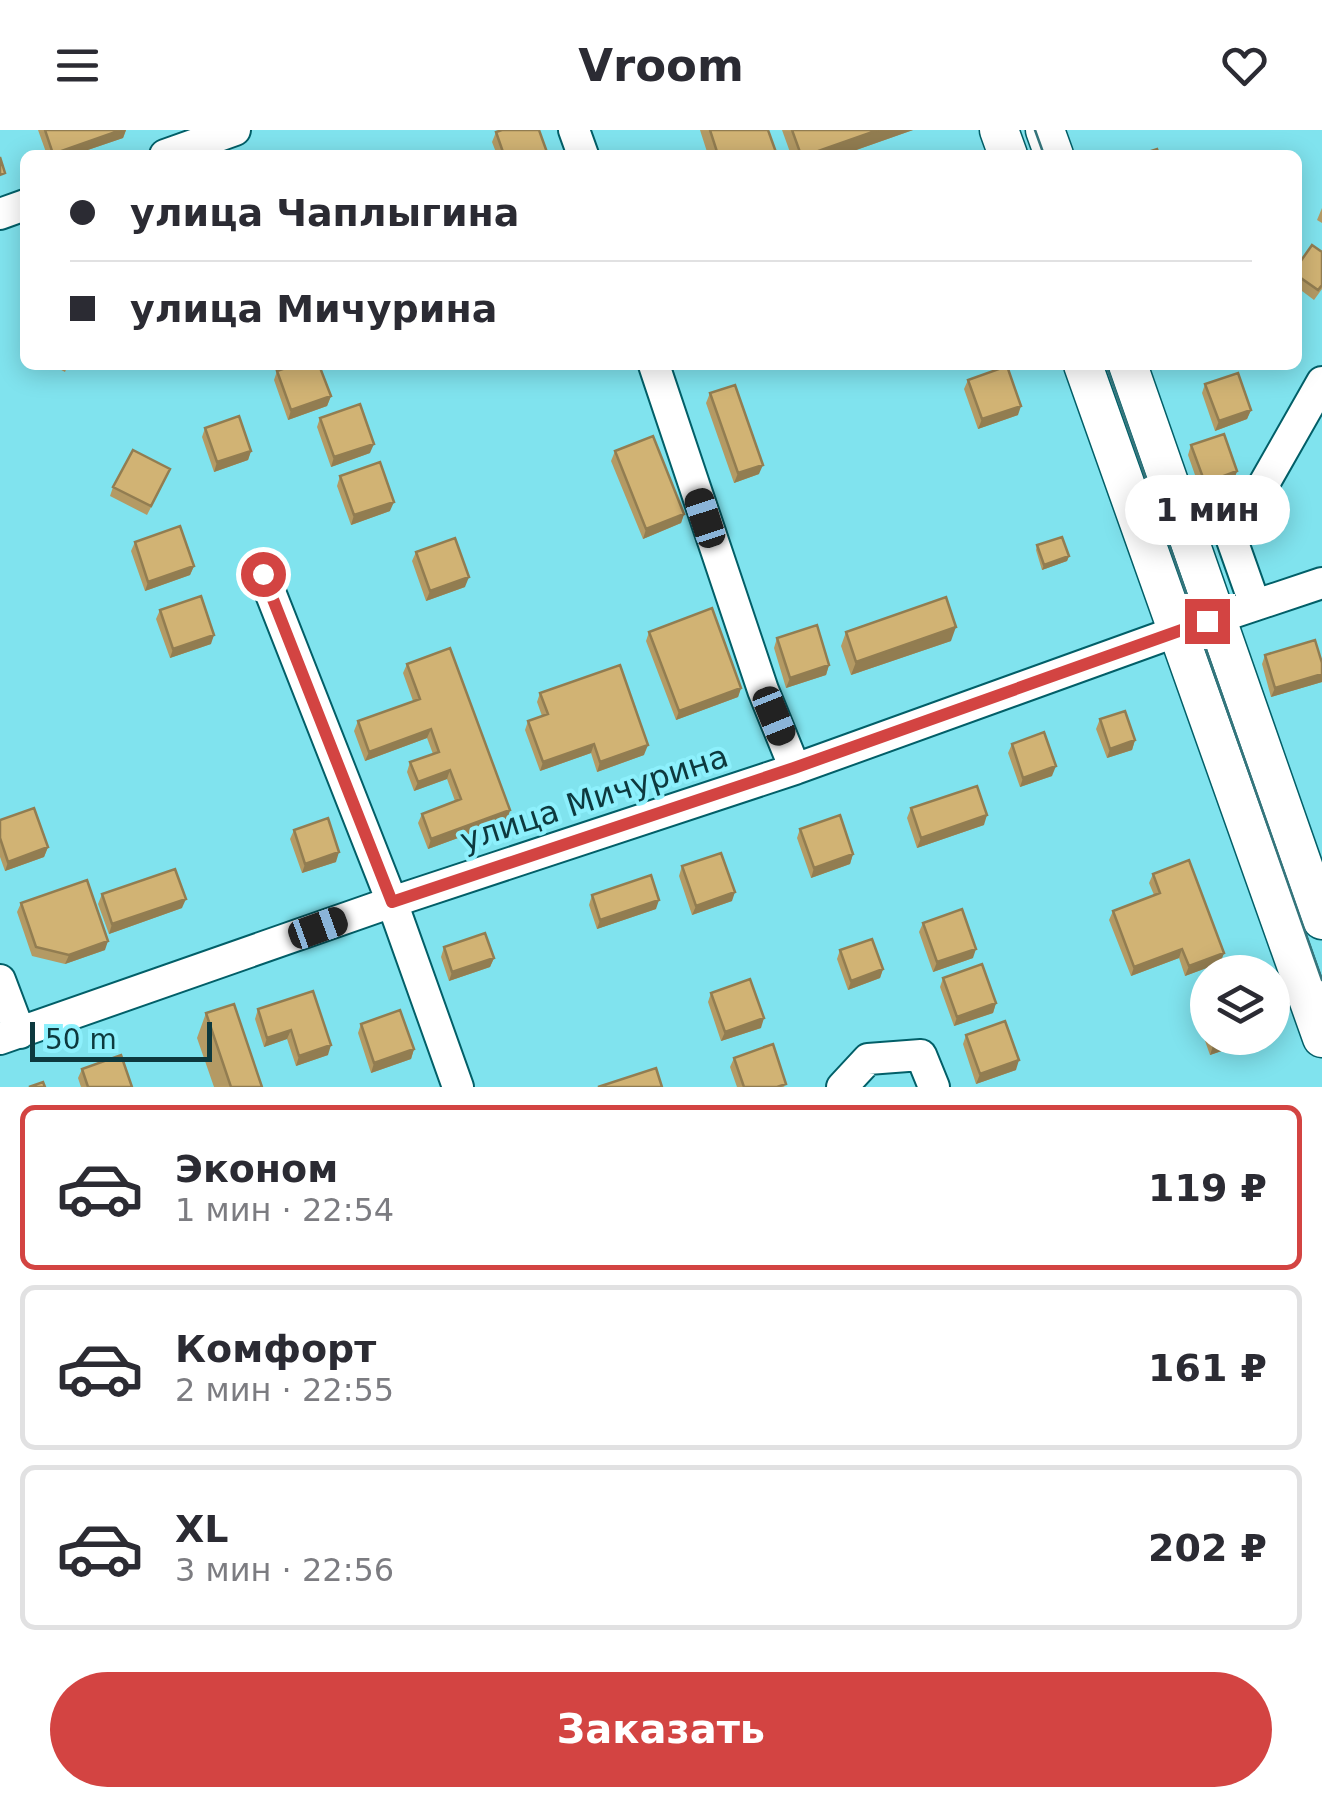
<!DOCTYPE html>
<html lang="ru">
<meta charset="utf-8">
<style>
:root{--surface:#fff;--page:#f2f2f3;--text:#2b2b33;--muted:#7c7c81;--line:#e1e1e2;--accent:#d34442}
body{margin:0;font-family:"DejaVu Sans",sans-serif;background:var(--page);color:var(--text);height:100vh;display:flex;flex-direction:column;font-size:38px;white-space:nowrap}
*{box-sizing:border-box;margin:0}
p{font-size:32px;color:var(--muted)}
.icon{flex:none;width:55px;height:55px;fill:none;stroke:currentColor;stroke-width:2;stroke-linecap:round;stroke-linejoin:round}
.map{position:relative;height:957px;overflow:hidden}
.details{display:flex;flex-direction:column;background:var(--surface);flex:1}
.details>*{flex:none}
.hud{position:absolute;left:20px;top:20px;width:1282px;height:220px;border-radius:15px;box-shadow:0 5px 25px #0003;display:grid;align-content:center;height:220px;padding:0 50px;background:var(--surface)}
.buttons{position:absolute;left:1190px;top:825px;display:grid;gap:20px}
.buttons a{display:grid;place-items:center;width:100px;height:100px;border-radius:50%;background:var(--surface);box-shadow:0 5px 25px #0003;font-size:50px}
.scale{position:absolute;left:30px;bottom:25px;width:182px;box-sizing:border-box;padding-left:10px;border:5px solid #0d393e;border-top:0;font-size:28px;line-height:35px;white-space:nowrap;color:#0d393e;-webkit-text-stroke:8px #8df0fc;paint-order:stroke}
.end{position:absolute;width:45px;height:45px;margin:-22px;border:12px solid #d34442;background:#fff;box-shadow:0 0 0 5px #fff}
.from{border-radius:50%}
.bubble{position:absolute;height:70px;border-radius:35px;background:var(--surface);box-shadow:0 5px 25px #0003;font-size:32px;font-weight:700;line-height:70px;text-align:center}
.car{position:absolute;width:30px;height:60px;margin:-30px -15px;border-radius:12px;box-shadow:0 0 8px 2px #0007;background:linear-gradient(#222 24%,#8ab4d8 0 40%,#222 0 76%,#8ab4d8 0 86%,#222 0)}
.hud b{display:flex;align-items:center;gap:35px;height:95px;font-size:38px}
.hud b+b{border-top:2px solid var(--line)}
.hud i{width:25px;height:25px;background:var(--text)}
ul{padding:18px 0 0;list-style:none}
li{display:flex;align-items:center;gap:30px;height:165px;margin:0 20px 15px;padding:0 30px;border:5px solid var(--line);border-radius:15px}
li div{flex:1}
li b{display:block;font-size:38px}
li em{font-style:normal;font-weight:700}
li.current{border-color:var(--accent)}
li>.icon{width:90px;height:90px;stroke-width:1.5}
.button{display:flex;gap:20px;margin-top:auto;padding:20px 50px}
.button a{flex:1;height:115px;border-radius:60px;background:var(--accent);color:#fff;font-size:40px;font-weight:700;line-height:115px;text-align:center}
header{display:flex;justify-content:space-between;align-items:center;height:130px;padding:0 50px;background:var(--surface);font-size:45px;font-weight:700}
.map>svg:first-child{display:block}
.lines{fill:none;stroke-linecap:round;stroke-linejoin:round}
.minor-casing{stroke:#025f68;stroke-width:34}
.major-casing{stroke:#025f68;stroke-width:41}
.minor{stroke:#fff;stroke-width:30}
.major{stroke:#fff;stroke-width:38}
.tram{stroke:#35757c;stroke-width:2.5}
.wall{fill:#b49a64}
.shaded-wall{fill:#927d51}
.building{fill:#d1b374;stroke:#927d51;stroke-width:2.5}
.route{stroke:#d34442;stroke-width:12}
.labels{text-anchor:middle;stroke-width:8;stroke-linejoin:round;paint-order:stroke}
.street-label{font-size:32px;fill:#0d393e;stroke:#8df0fc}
</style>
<header><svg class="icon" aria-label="menu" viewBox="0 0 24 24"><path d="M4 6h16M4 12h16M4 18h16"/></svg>Vroom<svg class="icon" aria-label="heart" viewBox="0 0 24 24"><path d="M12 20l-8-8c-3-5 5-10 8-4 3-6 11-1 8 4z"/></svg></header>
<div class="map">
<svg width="1322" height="957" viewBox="0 0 1322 957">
<rect width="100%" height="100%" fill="#80e3ee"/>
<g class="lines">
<defs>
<path id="minor" d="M574 0 583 25
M165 25 235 0
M0 84 25 75
M654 235 763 560 795 639
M263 444 392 772 458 957
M1255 475 1232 410 1322 252
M0 850 20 903
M0 909 392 772 795 639 1178 501 1322 453
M842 957 868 929 921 925 934 957"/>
<path id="major" d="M999 0 1008 25
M1045 0 1054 25
M1083 235 1322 908
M1128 235 1322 790"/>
</defs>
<use href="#minor" class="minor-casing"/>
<use href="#major" class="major-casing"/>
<use href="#minor" class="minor"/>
<use href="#major" class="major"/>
<path class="tram" d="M1035 0 1044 25
M1106 235 1322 850"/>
</g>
<path class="wall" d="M38 0H126L123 8 73 25H47Z
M700 0H768L777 25H708Z
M782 0H913L842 25H791Z
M496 2 548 25H497L492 12Z
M1322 78V93L1317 90Z
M1322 122V159L1314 170 1298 158V135Z
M52 235H68L65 242Z
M277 241 331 266 327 276 288 290 274 250Z
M968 250 1018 285 978 299 964 259Z
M1205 254 1251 280 1247 289 1215 301 1202 263Z
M710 263 759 344 734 353 706 273Z
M320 288 370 323 331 337 317 297Z
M205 298 251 321 248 330 214 342 202 307Z
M1191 315 1237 341 1234 350 1201 362 1188 325Z
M615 321 684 384 681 393 643 409 611 331Z
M340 346 390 381 351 395 337 356Z
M166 348 147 385 110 366 113 357Z
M135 412 194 436 190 445 145 461 131 421Z
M1037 415 1069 426 1067 431 1042 440 1036 420Z
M416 422 465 457 426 471 412 431Z
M160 480 211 514 170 528 156 489Z
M649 502 741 558 738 567 676 590 646 511Z
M846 502 951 511 851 545 841 516Z
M777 508 829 535 826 545 786 558 774 518Z
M1265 525 1322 552 1271 567 1262 534Z
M407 534 510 680 507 690 428 719 418 693 422 684 455 671 447 649 414 661 407 642 410 632 433 624 427 608 365 631 354 601 358 591 413 571 403 543Z
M540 563 644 625 597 642 591 623 540 641 525 600 528 591 542 586 537 572Z
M1100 589 1135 610 1132 620 1107 628 1096 599Z
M1012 614 1052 646 1020 657 1008 623Z
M911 678 984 695 917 718 907 688Z
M0 690 48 717 44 727 5 741 0 727Z
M800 699 853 724 850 734 811 748 797 708Z
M294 700 336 732 302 743 290 709Z
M682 736 732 771 692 785 679 746Z
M1153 744 1224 823 1220 833 1185 846 1179 828 1131 846 1109 790 1113 781 1154 765 1149 753Z
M102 764 182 778 109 804 98 774Z
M592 765 656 779 597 799 589 775Z
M21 773 105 820 65 834 32 826 17 782Z
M923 793 973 828 933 842 919 802Z
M444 817 494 828 490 837 449 851 441 827Z
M840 820 883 839 880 848 848 860 837 829Z
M943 848 996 873 993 883 954 896 940 857Z
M1208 857V908H1245L1242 914 1210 925 1191 871 1195 861Z
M711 863 761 898 721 911 708 872Z
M258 879 328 925 296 936 287 909 264 917 255 889Z
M206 883 262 957H214L197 908Z
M361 894 414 919 411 929 371 943 358 903Z
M966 905 1016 940 976 954 963 914Z
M734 928 785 957H737L730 937Z
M82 939 132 957H81L78 948Z"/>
<path class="shaded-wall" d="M121 0H126L123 8 73 25H53Z
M878 0H913L842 25H807Z
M331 266 327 276 288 290 291 280Z
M1021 276 1018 285 978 299 982 289Z
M1251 280 1247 289 1215 301 1219 291Z
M374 314 370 323 331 337 334 327Z
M251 321 248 330 214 342 217 332Z
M763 335 759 344 734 353 738 343Z
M1237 341 1234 350 1201 362 1205 353Z
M394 372 390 381 351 395 354 385Z
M684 384 681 393 643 409 646 399Z
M1069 426 1067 431 1042 440 1044 435Z
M194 436 190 445 145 461 148 452Z
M469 447 465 457 426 471 430 461Z
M956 497 951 511 851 545 856 532Z
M214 505 211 514 170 528 173 519Z
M829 535 826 545 786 558 790 548Z
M1322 544V552L1271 567 1275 558Z
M741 558 738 567 676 590 679 581Z
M431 599 427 608 365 631 369 622Z
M1135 610 1132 620 1107 628 1110 619Z
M594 614 591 623 540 641 543 632Z
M648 615 644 625 597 642 600 632Z
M1056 636 1052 646 1020 657 1023 648Z
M450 640 447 649 414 661 418 652Z
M510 680 507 690 428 719 431 709Z
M987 685 984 695 917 718 921 708Z
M48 717 44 727 5 741 8 732Z
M339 722 336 732 302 743 305 734Z
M853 724 850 734 811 748 814 738Z
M735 762 732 771 692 785 696 776Z
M186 769 182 778 109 804 112 794Z
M659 770 656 779 597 799 600 790Z
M108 811 105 820 65 834 69 825Z
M976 819 973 828 933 842 937 832Z
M1182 819 1179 828 1131 846 1134 837Z
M1224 823 1220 833 1185 846 1189 836Z
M494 828 490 837 449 851 452 842Z
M883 839 880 848 848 860 851 851Z
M996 873 993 883 954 896 957 887Z
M764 888 761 898 721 911 725 902Z
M291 900 287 909 264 917 267 908Z
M1238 908H1245L1242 914 1210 925 1213 916Z
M331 915 328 925 296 936 299 926Z
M414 919 411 929 371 943 374 933Z
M1019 930 1016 940 976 954 980 944Z"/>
<path class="building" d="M45 0H121L53 24Z
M502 0H539L548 25H504L496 2Z
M710 0H768L777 25H718Z
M792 0H878L807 25H801Z
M1157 19 1159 25H1139Z
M0 27 5 43 0 45Z
M1312 115 1322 122V155L1318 160 1298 146V135Z
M294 235H319L331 266 291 280 277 241Z
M1007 236 1021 276 982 289 968 250Z
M1238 243 1251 280 1219 291 1205 254Z
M735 255 763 335 738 343 710 263Z
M360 274 374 314 334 327 320 288Z
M239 286 251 321 217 332 205 298Z
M1224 304 1237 341 1205 353 1191 315Z
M653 306 684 384 646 399 615 321Z
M133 320 170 339 151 376 113 357Z
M380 332 394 372 354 385 340 346Z
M180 396 194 436 148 452 135 412Z
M1062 407 1069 426 1044 435 1037 415Z
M455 408 469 447 430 461 416 422Z
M201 466 214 505 173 519 160 480Z
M946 467 956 497 856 532 846 502Z
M712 478 741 558 679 581 649 502Z
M817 495 829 535 790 548 777 508Z
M1315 510 1322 533V544L1275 558 1265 525Z
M450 518 510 680 431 709 422 684 461 669 450 640 418 652 410 632 439 622 431 599 369 622 358 591 420 569 407 534Z
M620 535 648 615 600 632 594 614 543 632 528 591 548 584 540 563Z
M1125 581 1135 610 1110 619 1100 589Z
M1044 602 1056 636 1023 648 1012 614Z
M977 656 987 685 921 708 911 678Z
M34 678 48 717 8 732 0 708V690Z
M840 685 853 724 814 738 800 699Z
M328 688 339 722 305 734 294 700Z
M721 723 735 762 696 776 682 736Z
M1189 730 1224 823 1189 836 1182 819 1134 837 1113 781 1160 763 1153 744Z
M175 739 186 769 112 794 102 764Z
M651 745 659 770 600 790 592 765Z
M87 750 108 811 69 825 36 817 21 773Z
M962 779 976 819 937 832 923 793Z
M485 803 494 828 452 842 444 817Z
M872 809 883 839 851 851 840 820Z
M982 834 996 873 957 887 943 848Z
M750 849 764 888 725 902 711 863Z
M1208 857V899L1195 861Z
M313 861 331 915 299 926 291 900 267 908 258 879Z
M234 874 262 957H231L206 883Z
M400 880 414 919 374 933 361 894Z
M1005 891 1019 930 980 944 966 905Z
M1211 908H1238L1213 916Z
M773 914 786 954 777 957H744L734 928Z
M121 925 132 957H88L82 939Z
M656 938 662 957H598Z
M43 952 45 957H29Z"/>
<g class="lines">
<path class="route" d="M263 444 392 772 794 638 1207 491"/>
</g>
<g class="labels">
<g class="street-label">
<text transform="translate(594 668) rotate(-18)" y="11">улица Мичурина</text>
</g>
</g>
</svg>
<div class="buttons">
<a><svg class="icon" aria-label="layers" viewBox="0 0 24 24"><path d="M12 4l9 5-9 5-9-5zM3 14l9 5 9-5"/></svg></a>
</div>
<div class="scale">50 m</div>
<i class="end from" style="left:263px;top:444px"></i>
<i class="end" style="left:1207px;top:491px"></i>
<div class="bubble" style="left:1125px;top:345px;width:165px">1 мин</div>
<i class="car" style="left:705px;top:388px;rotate:342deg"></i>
<i class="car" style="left:774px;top:586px;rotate:158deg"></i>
<i class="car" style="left:318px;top:798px;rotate:70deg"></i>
<div class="hud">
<b><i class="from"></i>улица Чаплыгина</b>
<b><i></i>улица Мичурина</b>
</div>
</div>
<section class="details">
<ul>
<li class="current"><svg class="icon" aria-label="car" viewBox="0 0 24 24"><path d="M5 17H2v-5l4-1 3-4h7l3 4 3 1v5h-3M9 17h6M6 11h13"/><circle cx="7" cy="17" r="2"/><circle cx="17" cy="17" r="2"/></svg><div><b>Эконом</b><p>1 мин · 22:54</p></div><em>119 ₽</em></li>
<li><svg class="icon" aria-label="car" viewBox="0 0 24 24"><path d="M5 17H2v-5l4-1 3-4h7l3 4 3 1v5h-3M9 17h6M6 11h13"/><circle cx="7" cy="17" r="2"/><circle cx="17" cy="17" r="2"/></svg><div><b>Комфорт</b><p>2 мин · 22:55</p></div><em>161 ₽</em></li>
<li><svg class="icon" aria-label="car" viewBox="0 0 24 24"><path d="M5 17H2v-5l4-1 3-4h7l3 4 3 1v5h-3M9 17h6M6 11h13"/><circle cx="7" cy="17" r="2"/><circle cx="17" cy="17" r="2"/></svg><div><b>XL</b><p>3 мин · 22:56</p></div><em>202 ₽</em></li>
</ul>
<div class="button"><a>Заказать</a></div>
</section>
